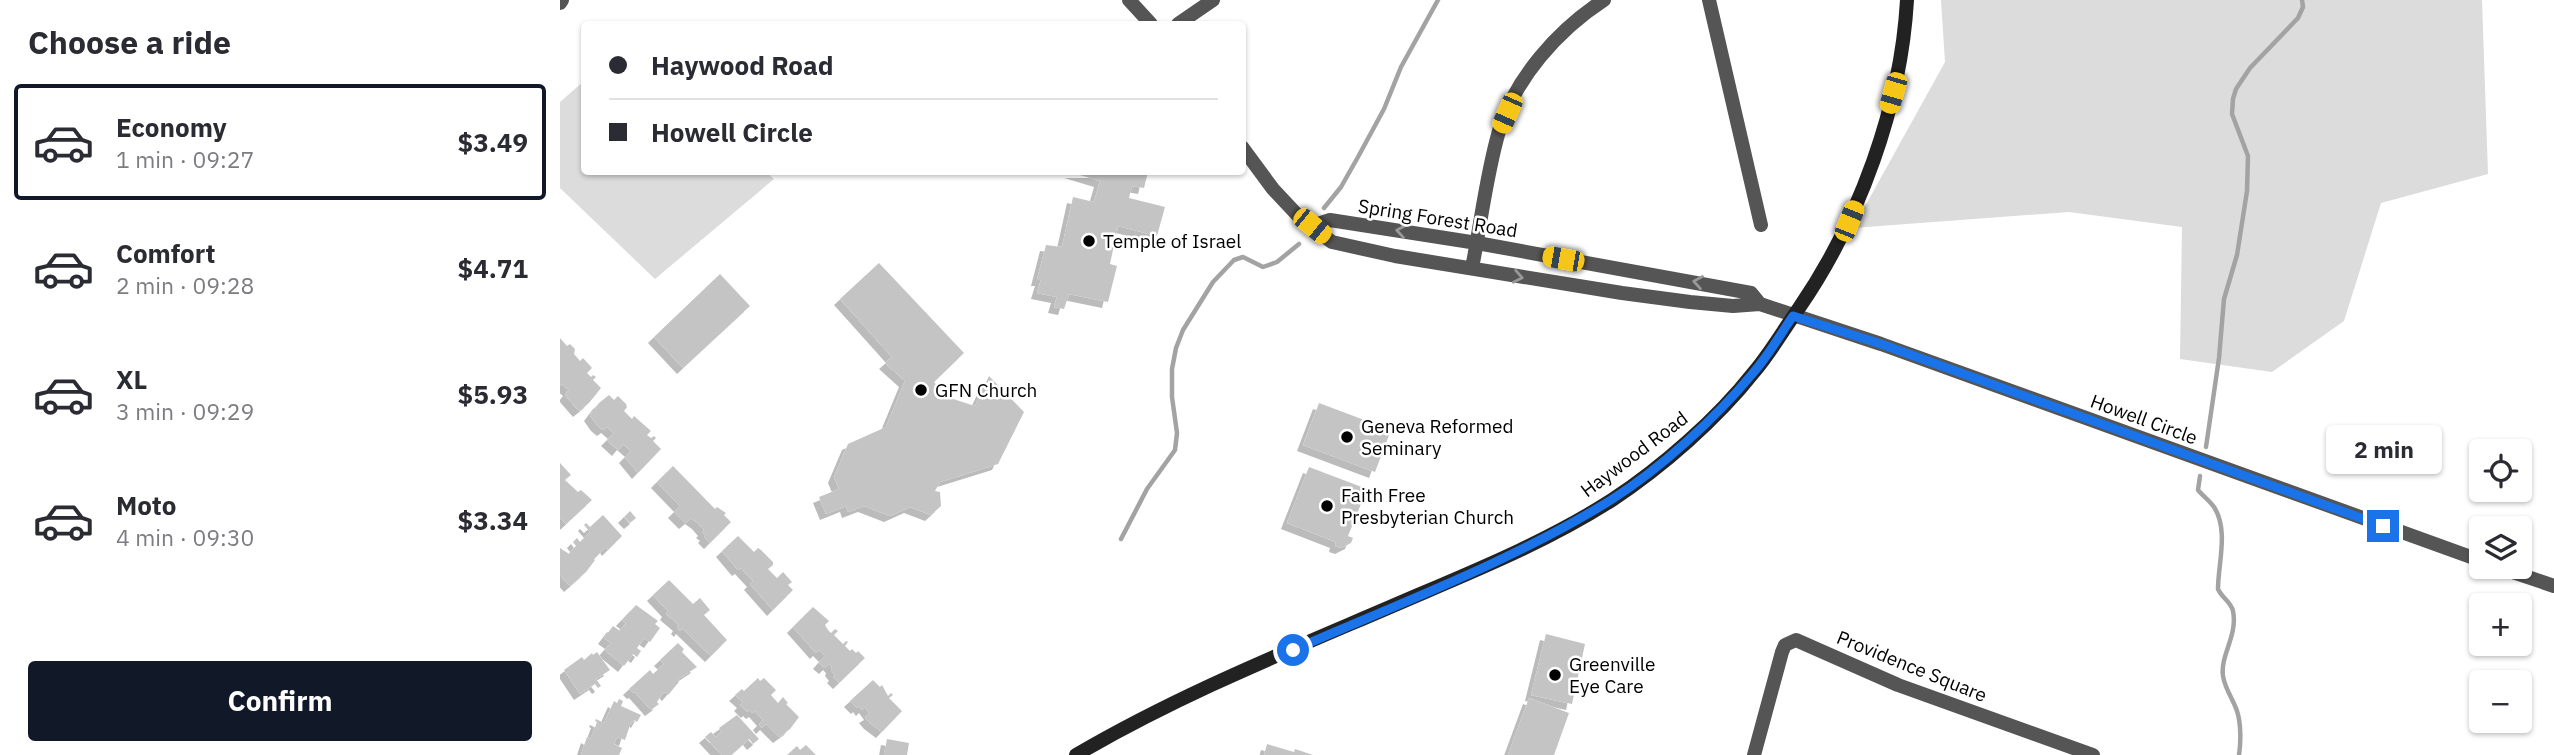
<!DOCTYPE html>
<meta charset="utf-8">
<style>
:root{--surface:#fff;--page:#f7f7f7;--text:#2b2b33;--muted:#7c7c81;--line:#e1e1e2;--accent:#111827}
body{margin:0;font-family:"IBM Plex Sans",sans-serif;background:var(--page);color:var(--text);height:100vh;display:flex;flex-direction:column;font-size:26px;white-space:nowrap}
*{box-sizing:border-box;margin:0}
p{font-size:23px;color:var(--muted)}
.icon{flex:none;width:38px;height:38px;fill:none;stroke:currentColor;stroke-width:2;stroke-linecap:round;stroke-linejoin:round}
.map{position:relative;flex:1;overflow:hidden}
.sheet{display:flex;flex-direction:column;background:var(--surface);width:560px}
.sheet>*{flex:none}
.banner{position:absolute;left:21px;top:21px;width:665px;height:154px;border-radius:7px;box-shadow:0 2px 5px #0004;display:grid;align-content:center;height:154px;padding:0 28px;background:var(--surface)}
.buttons{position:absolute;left:1909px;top:439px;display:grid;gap:14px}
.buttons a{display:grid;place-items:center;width:63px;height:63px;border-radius:7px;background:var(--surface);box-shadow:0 2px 5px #0004;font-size:35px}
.end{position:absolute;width:32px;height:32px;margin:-16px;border:9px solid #1a73e8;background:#fff;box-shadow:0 0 0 4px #fff}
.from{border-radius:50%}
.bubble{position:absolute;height:49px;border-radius:7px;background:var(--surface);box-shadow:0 2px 5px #0004;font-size:23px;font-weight:700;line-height:49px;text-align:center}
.car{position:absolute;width:21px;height:42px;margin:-21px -10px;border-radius:9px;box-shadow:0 0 5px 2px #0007;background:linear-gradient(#f5c518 24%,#345 0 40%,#f5c518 0 76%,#345 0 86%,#f5c518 0)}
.banner b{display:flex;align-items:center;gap:24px;height:66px;font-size:26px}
.banner b+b{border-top:2px solid var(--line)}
.banner i{width:18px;height:18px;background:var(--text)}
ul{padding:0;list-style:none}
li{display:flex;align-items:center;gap:21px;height:116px;margin:0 14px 10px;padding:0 14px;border:4px solid transparent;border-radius:7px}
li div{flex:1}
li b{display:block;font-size:26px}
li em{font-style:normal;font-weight:700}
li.active{border-color:var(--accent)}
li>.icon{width:63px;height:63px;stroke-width:1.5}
h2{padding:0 28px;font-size:32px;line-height:84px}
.action{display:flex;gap:14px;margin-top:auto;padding:14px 28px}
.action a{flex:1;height:80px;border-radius:7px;background:var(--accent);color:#fff;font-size:28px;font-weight:700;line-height:80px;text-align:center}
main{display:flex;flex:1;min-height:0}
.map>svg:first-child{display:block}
.green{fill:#dcdcdc}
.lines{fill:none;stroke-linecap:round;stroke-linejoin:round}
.stream{stroke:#a3a3a3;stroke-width:4.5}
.building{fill:#c4c4c4;filter:url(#shadow)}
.street{stroke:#555;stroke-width:14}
.secondary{stroke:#222;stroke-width:14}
.oneway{stroke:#999}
.route{stroke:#1a73e8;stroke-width:9}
.poi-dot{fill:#000;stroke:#fff;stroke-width:2.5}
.labels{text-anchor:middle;stroke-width:5;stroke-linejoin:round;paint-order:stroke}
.street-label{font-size:19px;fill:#000;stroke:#fff}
.poi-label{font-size:19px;fill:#000;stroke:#fff;text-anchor:start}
</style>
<main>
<section class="sheet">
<h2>Choose a ride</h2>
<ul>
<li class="active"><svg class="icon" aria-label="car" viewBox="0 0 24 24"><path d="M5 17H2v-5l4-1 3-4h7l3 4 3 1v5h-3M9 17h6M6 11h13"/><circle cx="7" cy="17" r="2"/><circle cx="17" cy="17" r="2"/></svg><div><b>Economy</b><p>1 min · 09:27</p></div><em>$3.49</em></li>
<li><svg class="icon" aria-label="car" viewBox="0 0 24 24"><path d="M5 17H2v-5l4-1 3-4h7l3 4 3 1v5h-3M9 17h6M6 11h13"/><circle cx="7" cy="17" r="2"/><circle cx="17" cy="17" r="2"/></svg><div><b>Comfort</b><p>2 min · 09:28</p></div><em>$4.71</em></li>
<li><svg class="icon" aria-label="car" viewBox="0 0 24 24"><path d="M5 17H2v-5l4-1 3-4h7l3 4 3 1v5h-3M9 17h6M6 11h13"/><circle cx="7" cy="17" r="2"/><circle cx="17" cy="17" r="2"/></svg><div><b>XL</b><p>3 min · 09:29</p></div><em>$5.93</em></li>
<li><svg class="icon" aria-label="car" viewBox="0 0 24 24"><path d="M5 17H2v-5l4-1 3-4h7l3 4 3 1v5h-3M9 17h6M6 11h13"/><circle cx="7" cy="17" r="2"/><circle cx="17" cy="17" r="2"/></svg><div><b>Moto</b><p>4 min · 09:30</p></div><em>$3.34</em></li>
</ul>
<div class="action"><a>Confirm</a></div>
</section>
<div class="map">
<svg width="1994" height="755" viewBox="0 0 1994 755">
<defs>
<filter id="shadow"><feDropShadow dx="-6" dy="6" stdDeviation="0" flood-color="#0004"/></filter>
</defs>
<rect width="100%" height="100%" fill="#fff"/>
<path class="green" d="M1381 0H1922L1928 174 1821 203 1784 321 1712 372 1620 359 1622 227 1509 212 1293 228 1385 62Z
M24 81V172H206L214 179 95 279 0 188V102Z"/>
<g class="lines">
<path class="stream" d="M764 208 781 187 798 157 824 109 841 67 878 0
M1646 447 1659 358 1664 299 1677 255 1687 191 1688 156 1672 114 1673 99 1676 89 1690 68 1738 18 1743 7 1742 0
M1640 476 1638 490C1643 496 1650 501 1654 507 1669 530 1658 564 1658 589 1662 598 1671 602 1673 611 1678 636 1660 655 1663 676 1665 689 1673 699 1677 711 1681 723 1681 742 1679 755
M561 539 587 489 615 450 617 433 612 397V369L616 348 623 330 653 282 674 260 683 257 703 267 717 262 739 244"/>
</g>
<path class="building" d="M510 172H588L584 188 572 186 569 198 605 207 597 236 558 226 550 264 557 266 548 302 509 294 504 309 494 307 497 297 477 293 481 280H477L486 245 502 247 513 197 534 202 540 181Z
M319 263 404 353 374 382 387 397 415 406 429 376 464 412 438 464 380 482 375 491 380 492 381 506 371 515 350 507 330 516 304 506 288 512 286 506 266 514 259 497 279 489 274 477 288 444 326 427 345 381 325 363 332 357 280 299Z
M160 274 190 306 123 368 94 337Z
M0 338 7 346 10 344 15 349 14 354 20 361 23 358 32 368 27 373 31 377 33 375 36 377 33 380 41 388 29 403 19 411 5 395 9 390 2 384 0 386Z
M49 395 54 400 58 396 66 404 67 407 64 411 72 419 74 416 91 431 87 435 91 438 94 436 96 438 93 441 101 449 78 473 65 457 71 451 63 444 58 450 47 440 54 433 47 427 43 430 37 425 30 415 39 403Z
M759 403 831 430 815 472 743 445Z
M0 463 11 475 5 480 18 492 21 490 32 500 6 524 0 517Z
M113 466 155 509 157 507 166 513 164 515 171 522 150 543 144 537 146 535 142 532 144 530 138 523 131 518 125 523 114 512 120 506 97 482Z
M749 467 807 489 788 536 793 538 791 543 781 548 775 546 776 542 727 523Z
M70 511 76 518 70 523 64 517Z
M43 515 62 536 48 550 46 547 34 559 35 560 26 572 10 586 0 575V548L9 554 16 546 13 542 17 538 20 542 30 532 24 525 26 523 30 527Z
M178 536 194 552 198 548 201 550 213 562V565L208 569 217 578 223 572 232 582 228 585 233 590 213 610 190 584 193 581 181 568 178 570 162 551Z
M109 580 133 604 140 598 150 610 144 615 167 640 151 656 122 628 120 631 117 628 119 625 106 614 108 611 93 595Z
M76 605 98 621 95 624 100 628 90 642 84 638 77 648 81 651 77 657 73 654 64 666 47 652 45 650 51 643 44 638 53 626 60 631 66 623 62 620Z
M253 607 269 621 265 625 268 630 271 633 275 629 278 631 274 635 283 644 286 641 288 642 285 646 290 651 292 649 296 653 298 651 305 658 279 683 273 677 275 675 271 670 272 667 269 664 265 668 259 663 265 656 259 650 256 653 233 627Z
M986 634 1025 644 1012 704 971 695Z
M118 643 124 649 122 652 137 667 117 680 119 682 108 695 105 692 102 694 97 702 99 704 91 710 75 692 73 693 69 689 90 670 93 674 104 664 100 660Z
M37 652 50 670 36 679 41 686 38 688 35 684 20 694 4 670 22 657 24 660 32 653 33 655Z
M198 678 200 681 204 678 216 690 211 695 218 703 223 697 228 703 226 704 239 717 230 729 219 737 206 724 202 728 199 724 203 720 195 711 192 713 189 710 187 712 180 705 183 702 175 695 182 689 184 691Z
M313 680 320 687 322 685 328 696 331 693 333 695 329 698 342 711 322 732 310 723 305 717 310 714 305 707 302 710 299 706 297 708 290 701Z
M969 698 1009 713 994 755H948Z
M59 699 63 701 61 706 81 715 77 722 74 720 70 725 65 740 57 737 54 744 62 748 59 755H21L27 737 30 739 33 733 37 722 35 721 36 719 44 723 54 701 57 703Z
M177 715 199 739 193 744 189 739 171 755H162L145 737 151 732 156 737 162 732 159 728Z
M327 739 349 743 347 755H324Z
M707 744 734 752 735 749 753 755H704Z
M246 745 256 755H227L237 746 240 750Z"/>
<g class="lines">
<path class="street" d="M569 0 591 24
M1149 0 1201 225
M0 3 2 0
M618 24 653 0
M682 147 713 189 743 221 772 242 835 256 1062 293 1130 302 1173 306 1200 304 1321 344 1922 561
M752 226 770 220 917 243 1191 293 1200 304
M912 268C921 223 926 176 939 131 955 78 998 30 1044 0
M1938 567 1994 586
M1194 755 1222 652 1225 645 1236 640 1338 685 1533 755"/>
<path class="secondary" d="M516 755C625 691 743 645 858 595 924 567 991 539 1052 500 1102 467 1157 419 1194 372 1211 352 1224 329 1239 308 1299 221 1341 106 1347 0"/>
</g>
<defs><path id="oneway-chevron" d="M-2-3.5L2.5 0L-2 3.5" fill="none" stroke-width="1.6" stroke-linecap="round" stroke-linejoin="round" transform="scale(1.75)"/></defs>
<g class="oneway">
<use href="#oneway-chevron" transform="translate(841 231) rotate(-171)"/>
<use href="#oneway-chevron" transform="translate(958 277) rotate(11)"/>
<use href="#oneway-chevron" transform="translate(1138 282) rotate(-170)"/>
</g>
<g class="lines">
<path class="route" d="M733 650C840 603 951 562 1051 500 1100 469 1156 418 1193 373 1208 356 1220 335 1233 316L1321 344 1823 526"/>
</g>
<g class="poi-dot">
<circle cx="529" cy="241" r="7"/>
<circle cx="361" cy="390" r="7"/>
<circle cx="787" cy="437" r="7"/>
<circle cx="767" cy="506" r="7"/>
<circle cx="995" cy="675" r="7"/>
</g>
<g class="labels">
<g class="street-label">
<text transform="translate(878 218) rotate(9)" y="7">Spring Forest Road</text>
<text transform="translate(1584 419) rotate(20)" y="7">Howell Circle</text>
<text transform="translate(1074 454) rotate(-37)" y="7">Haywood Road</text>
<text transform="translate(1352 666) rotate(22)" y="7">Providence Square</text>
</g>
<g class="poi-label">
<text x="543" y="248">Temple of Israel</text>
<text x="375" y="397">GFN Church</text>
<text x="801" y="433">Geneva Reformed<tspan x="801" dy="22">Seminary</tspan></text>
<text x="781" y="502">Faith Free<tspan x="781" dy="22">Presbyterian Church</tspan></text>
<text x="1009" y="671">Greenville<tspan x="1009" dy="22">Eye Care</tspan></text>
</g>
</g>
</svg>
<div class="buttons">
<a><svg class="icon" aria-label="locate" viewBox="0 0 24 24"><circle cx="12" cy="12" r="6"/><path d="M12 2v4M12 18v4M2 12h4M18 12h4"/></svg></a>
<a><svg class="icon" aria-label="layers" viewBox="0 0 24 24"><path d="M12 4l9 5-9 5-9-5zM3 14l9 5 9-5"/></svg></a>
<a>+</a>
<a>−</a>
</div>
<i class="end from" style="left:733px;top:650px"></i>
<i class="end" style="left:1823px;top:526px"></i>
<div class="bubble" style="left:1766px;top:425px;width:116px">2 min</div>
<i class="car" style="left:1333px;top:93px;rotate:196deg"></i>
<i class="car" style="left:947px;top:113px;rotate:204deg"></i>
<i class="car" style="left:1289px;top:221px;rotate:22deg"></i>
<i class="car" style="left:752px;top:226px;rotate:129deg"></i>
<i class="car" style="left:1003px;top:259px;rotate:280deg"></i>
<div class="banner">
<b><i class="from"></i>Haywood Road</b>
<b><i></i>Howell Circle</b>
</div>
</div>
</main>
